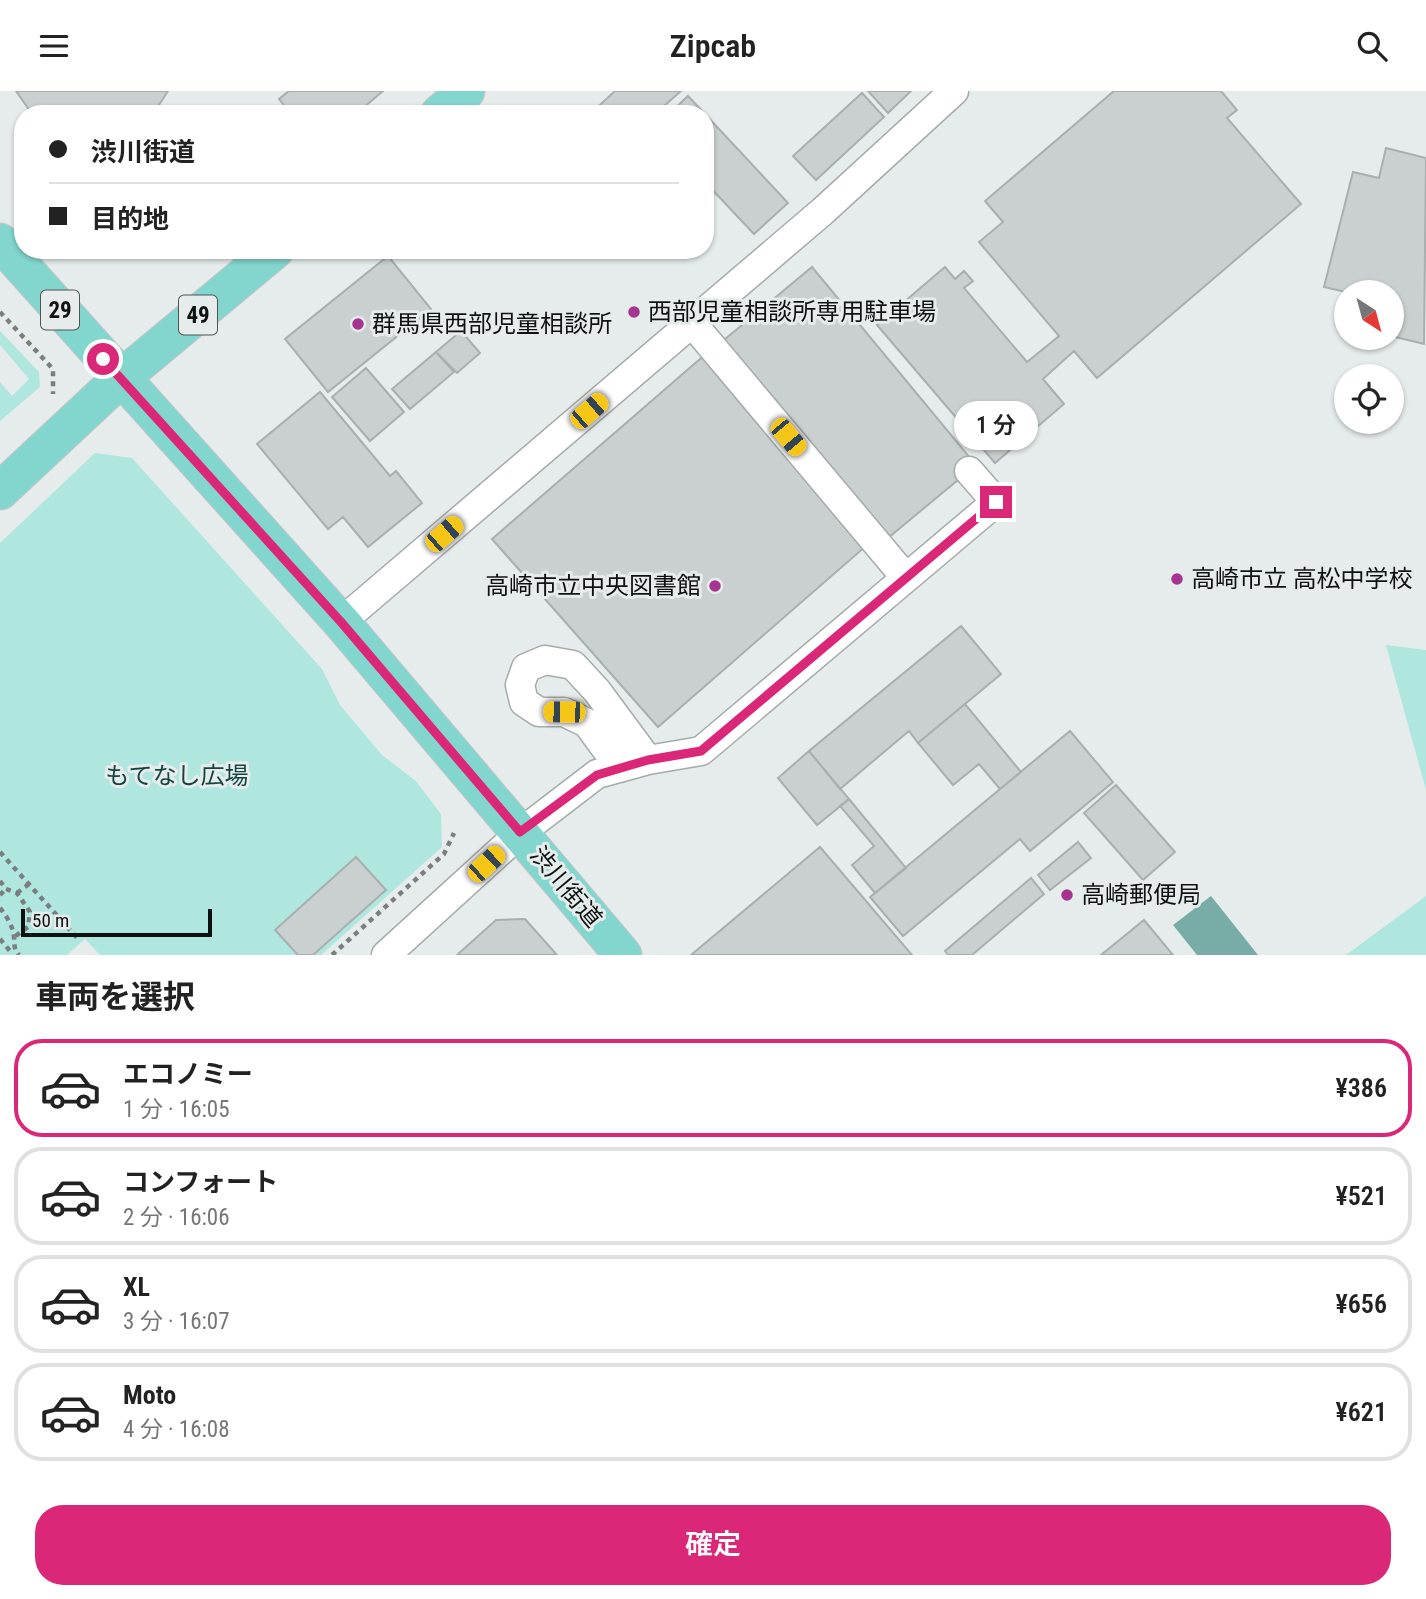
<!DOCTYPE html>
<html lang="ja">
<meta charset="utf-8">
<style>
:root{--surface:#fff;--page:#f2f2f2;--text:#222;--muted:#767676;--line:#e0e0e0;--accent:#db2777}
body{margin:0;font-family:"Roboto Condensed","Noto Sans JP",sans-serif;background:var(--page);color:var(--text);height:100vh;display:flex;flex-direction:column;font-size:26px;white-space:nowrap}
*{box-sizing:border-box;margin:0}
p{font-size:23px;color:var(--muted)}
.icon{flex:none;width:38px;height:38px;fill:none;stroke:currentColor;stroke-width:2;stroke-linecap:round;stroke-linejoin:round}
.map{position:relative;height:864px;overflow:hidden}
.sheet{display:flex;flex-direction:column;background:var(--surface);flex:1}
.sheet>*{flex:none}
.guide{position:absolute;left:14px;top:14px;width:700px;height:154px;border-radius:28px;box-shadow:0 2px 5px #0004;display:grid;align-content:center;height:154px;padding:0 35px;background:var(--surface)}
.needle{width:46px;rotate:144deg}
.buttons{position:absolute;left:1334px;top:189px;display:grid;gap:14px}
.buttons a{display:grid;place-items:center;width:70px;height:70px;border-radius:50%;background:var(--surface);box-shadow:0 2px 5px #0004;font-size:35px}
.scale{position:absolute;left:21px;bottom:18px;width:191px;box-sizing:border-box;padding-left:7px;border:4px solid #0f1111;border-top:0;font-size:19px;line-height:24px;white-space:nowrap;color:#0f1111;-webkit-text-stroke:5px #e6eceb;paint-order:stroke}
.end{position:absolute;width:32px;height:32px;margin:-16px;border:9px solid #db2777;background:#fff;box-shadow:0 0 0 4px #fff}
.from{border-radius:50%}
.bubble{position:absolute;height:49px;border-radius:24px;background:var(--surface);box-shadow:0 2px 5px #0004;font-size:23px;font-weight:600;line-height:49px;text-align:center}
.car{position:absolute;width:21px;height:42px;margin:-21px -10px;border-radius:9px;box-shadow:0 0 5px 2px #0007;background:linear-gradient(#f5c518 24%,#345 0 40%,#f5c518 0 76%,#345 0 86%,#f5c518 0)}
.guide b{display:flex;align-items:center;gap:24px;height:66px;font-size:26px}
.guide b+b{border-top:2px solid var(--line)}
.guide i{width:18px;height:18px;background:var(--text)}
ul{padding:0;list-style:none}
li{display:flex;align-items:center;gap:21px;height:98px;margin:0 14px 10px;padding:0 21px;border:4px solid var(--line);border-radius:28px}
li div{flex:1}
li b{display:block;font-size:26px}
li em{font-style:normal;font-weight:600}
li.on{border-color:var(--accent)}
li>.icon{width:63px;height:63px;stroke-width:1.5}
h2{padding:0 35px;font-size:32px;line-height:84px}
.primary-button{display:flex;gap:14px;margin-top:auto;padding:14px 35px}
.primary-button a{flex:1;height:80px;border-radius:28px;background:var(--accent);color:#fff;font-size:28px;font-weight:600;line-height:80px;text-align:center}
header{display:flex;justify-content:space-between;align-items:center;height:91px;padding:0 35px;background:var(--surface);font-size:32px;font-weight:600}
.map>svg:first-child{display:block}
.green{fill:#afe6de}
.water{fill:#77ada6}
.building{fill:#cad0cf;stroke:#a9afae;stroke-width:2}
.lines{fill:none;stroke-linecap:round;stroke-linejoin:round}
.minor-casing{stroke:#a6abaa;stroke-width:31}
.major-casing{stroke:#c5c6c6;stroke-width:39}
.path{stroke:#7a7e7e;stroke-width:4.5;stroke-dasharray:5 5;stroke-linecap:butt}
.minor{stroke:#fff;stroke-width:28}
.major{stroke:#82d6ce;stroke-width:37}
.route{stroke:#db2777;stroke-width:9}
.poi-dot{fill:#a53591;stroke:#e6eceb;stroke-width:2.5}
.labels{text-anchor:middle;stroke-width:6;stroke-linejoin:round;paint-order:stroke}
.shield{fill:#e6eceb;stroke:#505352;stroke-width:2}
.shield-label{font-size:23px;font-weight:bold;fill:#0f1111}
.poi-label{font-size:24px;fill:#0f1111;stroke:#e6eceb;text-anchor:start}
.park-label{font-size:24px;fill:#134540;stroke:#e6eceb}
.street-label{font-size:24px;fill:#0f1111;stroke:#e6eceb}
</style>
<header><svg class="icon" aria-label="menu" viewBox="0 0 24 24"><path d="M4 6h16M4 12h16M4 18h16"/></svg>Zipcab<svg class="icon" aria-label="search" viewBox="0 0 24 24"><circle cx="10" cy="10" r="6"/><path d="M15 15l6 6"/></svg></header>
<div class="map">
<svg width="1426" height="864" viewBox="0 0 1426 864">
<rect width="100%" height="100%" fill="#e6eceb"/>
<path class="green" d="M0 240 39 281 40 296 0 330V291L12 305 29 288 0 254Z
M95 362 132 367 322 578 340 614 382 664 416 690 441 723 442 756 321 864H100L85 848 67 864H0V452Z
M1386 554 1426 559V699Z
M1426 805V864H1346Z"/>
<path class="water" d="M1211 805 1258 864H1197L1173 834Z"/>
<path class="building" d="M16 0H168L153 23H32Z
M289 0H383L356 23H291L279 8Z
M615 0H681L655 23H590Z
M868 0H911L888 22Z
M1114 0H1221L1237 19 1227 27 1301 113 1097 287 1074 260 1043 288 1064 313 995 372 877 234 945 176 955 188 964 180 973 190 964 197 1027 271 1059 245 979 151 1003 131 985 110Z
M862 2 884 26 816 89 793 65Z
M688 5 705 23H669Z
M705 23 788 112 754 143 705 91 709 87 705 83Z
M1386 57 1426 67 1424 253 1391 245V201H1346L1324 196 1353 81 1379 87Z
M388 165 431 218 328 301 285 248Z
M812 176 976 374 888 447 724 249Z
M461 240 480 262 457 282 436 261Z
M436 261 454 281 410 318 392 298Z
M707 262 866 455 658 636 492 448Z
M366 277 404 321 370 350 332 306Z
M320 301 390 385 396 380 422 412 368 456 343 426 328 438 257 353Z
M961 535 1001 583 918 652 909 640 840 698 809 660Z
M965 613 1021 681 1000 698 979 673 953 694 918 652Z
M1070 640 1113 691 1030 760 1020 748 903 845 870 806Z
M809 660 849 708 817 734 778 687Z
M1116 694 1175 761 1143 789 1084 722Z
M849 708 906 777 875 802 852 774 874 755 840 715Z
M1078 751 1091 767 1050 799 1038 784Z
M820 756 912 864H691Z
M356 766 386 799 313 864H298L275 839Z
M1031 787 1044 803 972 864H948L945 860Z
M525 828 557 864H457L496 829Z
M1144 829 1173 864H1101Z"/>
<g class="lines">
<defs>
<path id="minor" d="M692 232 906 487
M341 531 823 120 954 0
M620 677 587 632 564 621H539L524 611 520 594 526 577 545 569 573 574 597 600 648 669
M386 864 520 742 597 683 648 669 701 660 996 411 969 380"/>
<path id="major" d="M439 23 466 0
M0 151 341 531 623 864
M0 400 120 288 275 159"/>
</defs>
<use href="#minor" class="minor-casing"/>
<use href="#major" class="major-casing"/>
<path class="path" d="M0 221 53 278V303
M0 761 79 849
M0 790 6 798 17 802 30 821 28 836 14 846
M17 802 29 793
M0 804 6 798
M0 817C7 826 13 835 14 846 15 854 13 857 19 864
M0 848 10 860 14 858
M332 864 444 763 454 742"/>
<use href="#minor" class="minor"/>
<use href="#major" class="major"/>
</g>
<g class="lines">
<path class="route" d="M103 268 341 531 520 741 597 684 648 669 701 660 996 411"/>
</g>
<g class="poi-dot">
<circle cx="634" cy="221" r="7"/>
<circle cx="358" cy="233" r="7"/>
<circle cx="1177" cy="488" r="7"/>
<circle cx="715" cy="495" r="7"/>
<circle cx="1067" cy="804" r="7"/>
</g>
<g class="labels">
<g class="shield">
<rect x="41" y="199.5" width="38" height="39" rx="5"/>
<rect x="179" y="204.5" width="38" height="39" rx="5"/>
</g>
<g class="shield-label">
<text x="60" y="227">29</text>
<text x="198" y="232">49</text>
</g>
<g class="poi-label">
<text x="648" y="229">西部児童相談所専用駐車場</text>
<text x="372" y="241">群馬県西部児童相談所</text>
<text x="1191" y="496">高崎市立 高松中学校</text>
<text x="701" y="503" text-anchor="end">高崎市立中央図書館</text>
<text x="1081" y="812">高崎郵便局</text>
</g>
<g class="park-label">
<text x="177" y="693">もてなし広場</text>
</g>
<g class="street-label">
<text transform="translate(566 796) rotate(50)" y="8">渋川街道</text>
</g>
</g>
</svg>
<div class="buttons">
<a><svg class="needle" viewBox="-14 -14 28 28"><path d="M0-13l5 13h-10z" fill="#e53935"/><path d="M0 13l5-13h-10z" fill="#767676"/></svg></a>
<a><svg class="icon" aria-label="locate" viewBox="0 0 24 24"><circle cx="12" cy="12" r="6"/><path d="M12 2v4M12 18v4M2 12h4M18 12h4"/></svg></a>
</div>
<div class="scale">50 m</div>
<i class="end from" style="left:103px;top:268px"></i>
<i class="end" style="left:996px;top:411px"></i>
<div class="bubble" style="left:954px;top:310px;width:84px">1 分</div>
<i class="car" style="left:589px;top:320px;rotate:49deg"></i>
<i class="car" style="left:788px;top:346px;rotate:140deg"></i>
<i class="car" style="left:444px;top:443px;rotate:49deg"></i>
<i class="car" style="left:564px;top:621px;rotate:271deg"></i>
<i class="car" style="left:486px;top:773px;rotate:47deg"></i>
<div class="guide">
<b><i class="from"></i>渋川街道</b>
<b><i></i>目的地</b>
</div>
</div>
<section class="sheet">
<h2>車両を選択</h2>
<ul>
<li class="on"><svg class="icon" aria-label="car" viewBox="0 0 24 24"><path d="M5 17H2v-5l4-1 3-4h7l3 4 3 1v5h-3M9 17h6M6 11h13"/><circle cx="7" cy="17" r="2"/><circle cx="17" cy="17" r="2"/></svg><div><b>エコノミー</b><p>1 分 · 16:05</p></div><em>¥386</em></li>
<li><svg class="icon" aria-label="car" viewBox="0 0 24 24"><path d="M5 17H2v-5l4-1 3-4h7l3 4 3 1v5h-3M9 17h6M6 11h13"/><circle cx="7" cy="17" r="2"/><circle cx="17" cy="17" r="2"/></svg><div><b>コンフォート</b><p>2 分 · 16:06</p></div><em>¥521</em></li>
<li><svg class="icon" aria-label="car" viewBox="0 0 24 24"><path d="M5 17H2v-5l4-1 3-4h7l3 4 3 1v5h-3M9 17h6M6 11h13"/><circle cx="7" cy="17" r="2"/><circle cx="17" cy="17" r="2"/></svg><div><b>XL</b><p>3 分 · 16:07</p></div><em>¥656</em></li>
<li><svg class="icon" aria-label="car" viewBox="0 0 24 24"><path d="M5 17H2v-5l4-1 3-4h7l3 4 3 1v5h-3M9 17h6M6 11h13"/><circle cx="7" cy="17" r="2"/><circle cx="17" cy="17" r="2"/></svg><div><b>Moto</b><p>4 分 · 16:08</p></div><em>¥621</em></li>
</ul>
<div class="primary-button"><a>確定</a></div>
</section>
